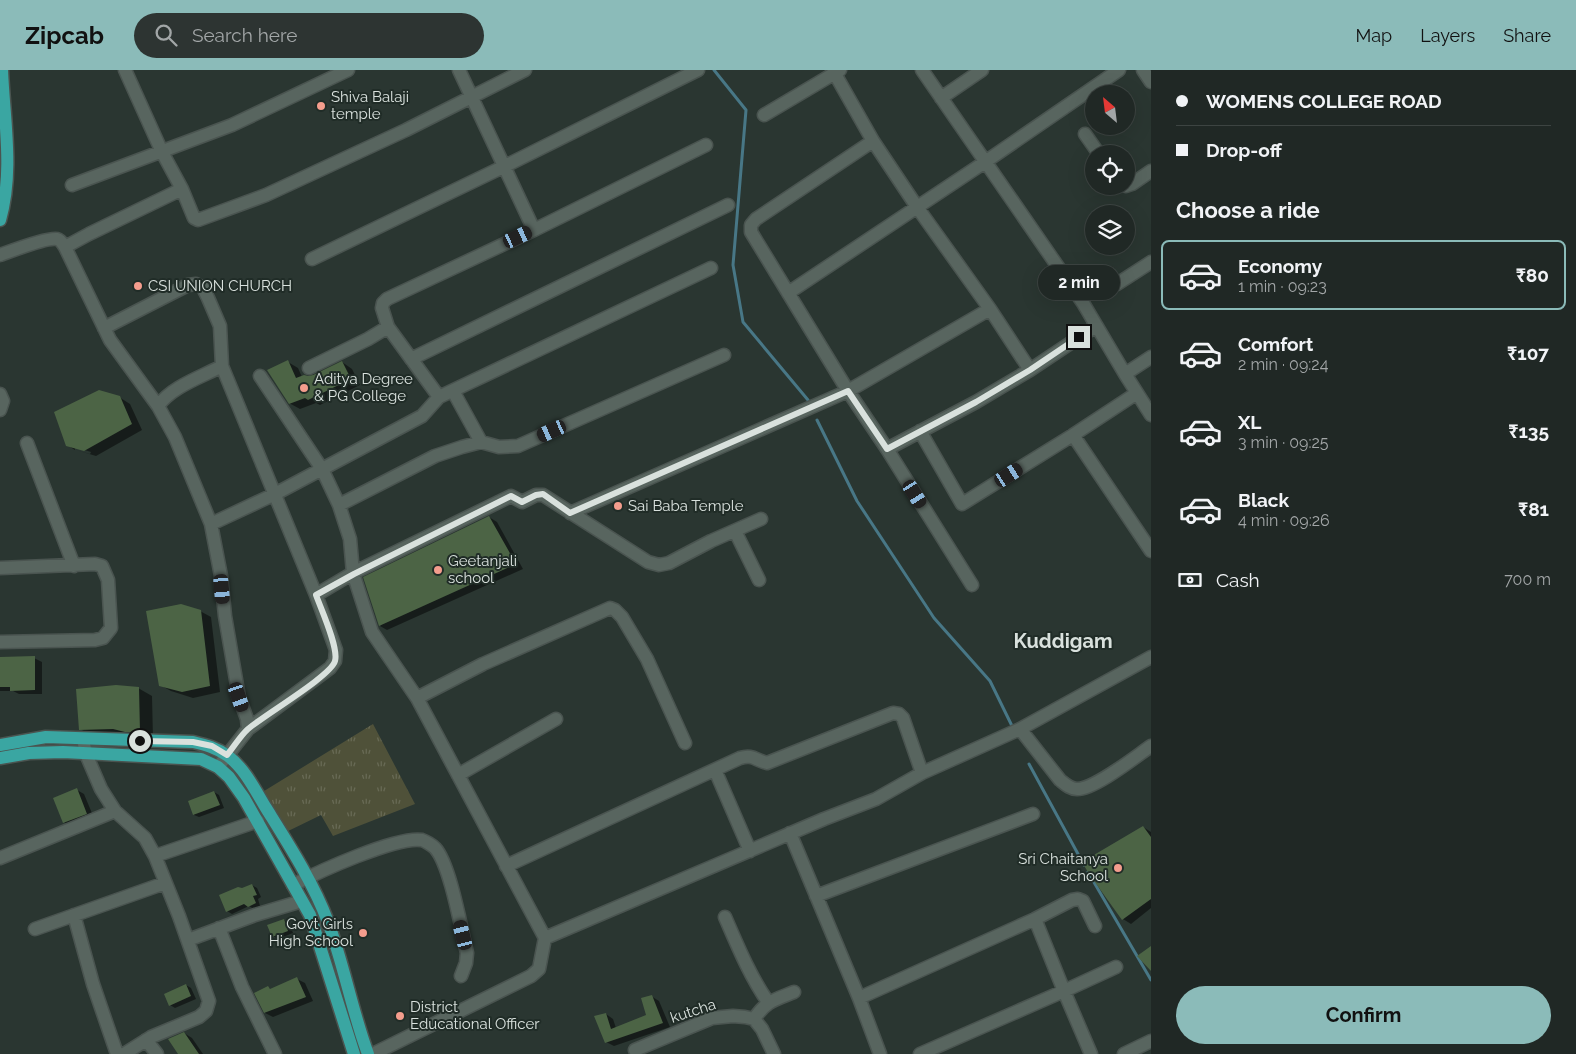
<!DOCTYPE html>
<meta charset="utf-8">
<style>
:root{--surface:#202825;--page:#2d3432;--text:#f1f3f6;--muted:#a2a6a7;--line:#3d4442;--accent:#8bbbb9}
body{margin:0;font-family:Raleway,sans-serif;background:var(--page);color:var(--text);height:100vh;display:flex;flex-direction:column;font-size:19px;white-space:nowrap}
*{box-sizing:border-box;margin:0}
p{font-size:16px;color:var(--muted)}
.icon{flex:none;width:28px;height:28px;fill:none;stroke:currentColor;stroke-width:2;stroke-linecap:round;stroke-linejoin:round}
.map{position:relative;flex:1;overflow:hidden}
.drawer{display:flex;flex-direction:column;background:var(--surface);width:425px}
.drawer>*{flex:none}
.banner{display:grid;align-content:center;height:110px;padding:0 25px;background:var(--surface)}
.needle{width:32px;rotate:332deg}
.buttons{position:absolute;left:1085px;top:15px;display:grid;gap:10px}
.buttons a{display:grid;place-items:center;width:50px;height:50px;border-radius:50%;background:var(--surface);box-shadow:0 5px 20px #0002,0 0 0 1px var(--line);font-size:25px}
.end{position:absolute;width:22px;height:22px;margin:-11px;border:6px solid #d9e1dd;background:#111;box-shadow:0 0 0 2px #111}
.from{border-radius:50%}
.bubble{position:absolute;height:35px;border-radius:18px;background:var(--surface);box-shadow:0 5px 20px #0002,0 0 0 1px var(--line);font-size:16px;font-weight:700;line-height:35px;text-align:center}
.car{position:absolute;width:15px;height:30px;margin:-15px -8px;border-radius:6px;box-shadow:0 0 4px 1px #0007;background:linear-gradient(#222 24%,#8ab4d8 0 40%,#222 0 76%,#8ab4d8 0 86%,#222 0)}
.banner b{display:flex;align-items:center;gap:18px;height:48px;font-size:19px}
.banner b+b{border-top:1px solid var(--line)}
.banner i{width:12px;height:12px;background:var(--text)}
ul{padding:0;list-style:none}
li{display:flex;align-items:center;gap:15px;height:70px;margin:0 10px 8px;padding:0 15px;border:2px solid transparent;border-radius:8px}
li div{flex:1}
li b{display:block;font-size:19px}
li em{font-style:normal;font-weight:700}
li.on{border-color:var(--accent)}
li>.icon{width:45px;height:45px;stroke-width:1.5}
h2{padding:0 25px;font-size:22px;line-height:60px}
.pay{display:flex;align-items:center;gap:12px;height:55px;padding:0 25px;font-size:19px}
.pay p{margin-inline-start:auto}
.button{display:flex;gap:10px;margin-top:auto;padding:10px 25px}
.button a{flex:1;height:58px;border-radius:30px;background:var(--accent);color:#111;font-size:20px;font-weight:700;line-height:58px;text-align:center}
header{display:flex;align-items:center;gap:30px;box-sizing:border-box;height:70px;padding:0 25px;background:var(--accent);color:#111}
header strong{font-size:24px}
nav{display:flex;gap:28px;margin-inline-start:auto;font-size:18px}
.search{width:350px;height:45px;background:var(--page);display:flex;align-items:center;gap:12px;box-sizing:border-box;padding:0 18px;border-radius:28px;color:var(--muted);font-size:19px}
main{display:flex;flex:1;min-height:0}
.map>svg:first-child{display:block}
.park{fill:url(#park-tufts)}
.shadow{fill:#0007}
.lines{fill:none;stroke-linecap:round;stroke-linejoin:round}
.stream{stroke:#487786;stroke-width:3}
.building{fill:#4c6445}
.minor-casing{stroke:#4a5450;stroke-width:15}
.major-casing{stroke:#4a5450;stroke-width:15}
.minor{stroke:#58655f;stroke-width:12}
.major{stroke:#3aa6a2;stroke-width:12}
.route{stroke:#d9e1dd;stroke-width:6}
.poi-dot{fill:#f49d8d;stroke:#202c27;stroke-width:2}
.labels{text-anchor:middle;stroke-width:4;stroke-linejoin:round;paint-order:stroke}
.poi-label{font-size:15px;fill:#d9e1dd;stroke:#202c27;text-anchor:start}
.street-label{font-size:15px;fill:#d9e1dd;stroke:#202c27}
.district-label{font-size:20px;font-weight:bold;fill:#d9e1dd;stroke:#202c27}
</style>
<header>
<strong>Zipcab</strong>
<div class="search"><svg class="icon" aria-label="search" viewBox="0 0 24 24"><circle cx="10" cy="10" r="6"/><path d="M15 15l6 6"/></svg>Search here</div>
<nav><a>Map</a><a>Layers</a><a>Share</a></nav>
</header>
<main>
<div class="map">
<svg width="1151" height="984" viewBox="0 0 1151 984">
<defs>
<pattern id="park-tufts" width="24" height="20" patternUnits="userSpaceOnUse" patternTransform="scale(1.25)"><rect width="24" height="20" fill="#4f5139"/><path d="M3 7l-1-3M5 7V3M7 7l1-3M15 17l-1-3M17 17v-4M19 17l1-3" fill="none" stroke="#686a55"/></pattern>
</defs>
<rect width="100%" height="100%" fill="#2a3631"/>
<path class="park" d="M373 654 415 734 333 766 321 745 282 764 256 726Z"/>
<path class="shadow" d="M288 292 298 298 302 307H308L342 292 352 299 360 315 320 335 316 333 300 339 289 333Z
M119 327 130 334 142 360 96 386 76 380 90 384 91 382 75 377V380L67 375Z
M489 447 497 452 523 499 387 560 380 556Z
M200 541 211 547 220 622 193 628 171 621 160 615Z
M0 587 34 588 42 592V624H19L13 621H0Z
M138 618 152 626 153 669 94 667 80 659Z
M77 720 84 724 94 748 72 757 64 752Z
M214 722 219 725 224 738 199 747 194 745 190 732Z
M1143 757 1151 762V838L1131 854 1123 849Z
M252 815 257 818 261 827 258 829 260 836 254 839 249 836 232 844 227 841 242 819Z
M284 850 289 853 293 863 278 869 273 866Z
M297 909 305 913 313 931 273 947 265 943 256 923 268 918 272 920Z
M186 915 191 918 196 929 175 938 170 935Z
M651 926 659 931 670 957 614 976 606 972V944L613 949 616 958 648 946Z
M184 963 192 968 203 984H180Z"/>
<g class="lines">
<path class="stream" d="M714 0 746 40 733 195 743 252 808 330
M817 350 857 431 934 548 990 611 1013 658
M1029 694 1084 795
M1088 802 1151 910"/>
</g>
<path class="building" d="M288 290 296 308 304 305 308 306 313 305 342 291 351 309 308 330 305 328 289 334 267 300Z
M99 320 120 326 132 354 84 381 66 376 54 342Z
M489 446 516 494 379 556 363 507Z
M181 534 201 540 210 616 182 622 159 616 146 541Z
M35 586V620L10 621V617H0V587Z
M116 615 139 617 140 662H125L113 659 79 660 76 619Z
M77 718 87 744 63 753 53 728Z
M214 721 220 735 193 745 188 731Z
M1143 756 1151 767V829L1122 850 1089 804 1082 792Z
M252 814 257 825 253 826 256 833 248 837 244 834 226 842 219 825 238 817 242 818Z
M284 849 288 861 272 867 267 855Z
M1151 876V901L1137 886Z
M297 907 306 927 264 943 254 923 268 916 270 919Z
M186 914 191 926 169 936 164 924Z
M652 925 663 953 605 973 594 946 606 943 611 959 646 945 641 928Z
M184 962 199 984H178L168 969Z"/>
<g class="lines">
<defs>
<path id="minor" d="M125 0 162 82 182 119 194 148 198 150 266 125 406 60 525 0
M459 0 534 160
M922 0 1083 233 1125 304 1151 345
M1143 0 1151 12
M835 4 873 71 756 149 751 155V162L848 321 887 379 972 515
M941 28 982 0
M764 45 840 0
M1085 64 1099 84
M72 115 232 55 348 0
M1126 116 1132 114 1151 101
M65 177 89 164 182 119
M0 185C11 181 47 167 57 169 61 170 63 174 65 177L110 270 158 336
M312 189 505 96 698 0
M1117 214 1151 192
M788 223 985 92 1119 0
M990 239 1030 300
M104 258 188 215 196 214 203 218 208 228 220 256 222 296
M411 289 728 135
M309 298 368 269 388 257
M1125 304 1151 287
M260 306 322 399 339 435 350 469 353 503 372 562 417 628 545 868 539 899 531 906 373 984
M453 321 481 372
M0 324 3 331 0 340
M439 327 711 198
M920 361 962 434 1073 365 1137 323
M1073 365 1151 481
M27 373 74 496
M887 379 976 332 1030 300 1096 256
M339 435 435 386 462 377 481 372 499 377 518 376 724 285
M570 443 848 321 990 239 917 137 873 71
M211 454 275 424 422 346 439 327 388 257 382 238 383 233 387 229 534 160 706 75
M735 461 759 510
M0 498 95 494 102 496 108 510 111 558 103 568 95 570 0 572
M316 525 353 503 511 426 522 432 536 425H543L648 492 659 495 669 493 711 471 761 449
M417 628 483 594 610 538 615 540 622 547 647 589 685 673
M1020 659 1060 710C1065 714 1070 719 1077 719 1095 719 1135 687 1151 676
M83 669 86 684 101 719 115 741 145 768 155 786 179 846 209 931 206 941 199 947 151 967 124 984
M218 697 248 659 247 649 239 627 225 546 221 506 211 454 175 367 158 336C171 317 201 307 222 296L316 525 336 580 335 591 330 598 248 659
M715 700 750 781
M458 705 556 649
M790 763 859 928 880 984
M155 786 258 751
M0 788 115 741
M506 796 740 688C753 684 755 690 767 693L893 643 899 644 903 648 922 703
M293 815C318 802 396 766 422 770 425 771 432 775 435 778 450 794 461 858 467 883L466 893 461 906
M816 826 1033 744
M74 845 93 914 117 984
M725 847C738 877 750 906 768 932
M1035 849 1072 830 1078 829 1083 831 1095 856
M219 858 242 917 275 984
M35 859 165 813
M545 868 824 749 876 729 922 703 1020 659 1151 587
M188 870 255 845 302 831
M859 928 1035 849 1064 921 920 984
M754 949C766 931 774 930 794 922
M146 970 157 984
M635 980 712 948 733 946 745 947 754 949 762 959 774 984
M1091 984 1064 921 1116 897
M1124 984 1151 971"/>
<path id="major" d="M0 150C14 101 4 50 2 0
M0 675 46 667 193 672C206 675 217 678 228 686 245 699 255 720 266 738 289 775 313 812 328 852 344 895 352 941 368 984
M0 688 29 683 63 682 201 689 218 697 229 707 244 728 310 845 354 984"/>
</defs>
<use href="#minor" class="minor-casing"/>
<use href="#major" class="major-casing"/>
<use href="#minor" class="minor"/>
<use href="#major" class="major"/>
</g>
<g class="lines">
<path class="route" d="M140 671 193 672 212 676 227 685C234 677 240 666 248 659 264 645 331 606 335 591 339 578 321 539 316 525L354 504 511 426 522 432 536 425 543 424 570 443 848 321 887 379 976 332 1030 300 1079 267"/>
</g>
<g class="poi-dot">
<circle cx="321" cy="36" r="5"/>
<circle cx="138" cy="216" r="5"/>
<circle cx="304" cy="318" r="5"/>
<circle cx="618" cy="436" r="5"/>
<circle cx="438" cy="500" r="5"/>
<circle cx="1118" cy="798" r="5"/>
<circle cx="363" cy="863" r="5"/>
<circle cx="400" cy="946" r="5"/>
</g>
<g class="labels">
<g class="poi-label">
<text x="331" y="32">Shiva Balaji<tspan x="331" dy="17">temple</tspan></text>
<text x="148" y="221">CSI UNION CHURCH</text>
<text x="314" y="314">Aditya Degree<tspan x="314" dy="17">&amp; PG College</tspan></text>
<text x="628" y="441">Sai Baba Temple</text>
<text x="448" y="496">Geetanjali<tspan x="448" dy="17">school</tspan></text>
<text x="1108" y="794" text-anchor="end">Sri Chaitanya<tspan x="1108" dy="17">School</tspan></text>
<text x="353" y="859" text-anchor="end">Govt Girls<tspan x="353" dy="17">High School</tspan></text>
<text x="410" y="942">District<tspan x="410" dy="17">Educational Officer</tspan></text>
</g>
<g class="street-label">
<text transform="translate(693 941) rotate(-18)" y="5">kutcha</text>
</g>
<g class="district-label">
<text x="1063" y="578">Kuddigam</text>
</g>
</g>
</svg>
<div class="buttons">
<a><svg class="needle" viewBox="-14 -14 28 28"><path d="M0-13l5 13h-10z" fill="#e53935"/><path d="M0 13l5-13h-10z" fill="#a2a6a7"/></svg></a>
<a><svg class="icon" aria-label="locate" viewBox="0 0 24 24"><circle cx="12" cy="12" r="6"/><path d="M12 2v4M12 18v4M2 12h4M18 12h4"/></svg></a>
<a><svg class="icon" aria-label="layers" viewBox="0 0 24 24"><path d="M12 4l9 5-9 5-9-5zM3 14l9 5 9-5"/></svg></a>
</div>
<i class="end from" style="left:140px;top:671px"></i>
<i class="end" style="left:1079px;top:267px"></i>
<div class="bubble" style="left:1038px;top:195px;width:82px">2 min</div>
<i class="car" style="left:518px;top:167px;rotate:65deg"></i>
<i class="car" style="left:552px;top:361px;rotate:246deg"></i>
<i class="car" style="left:1009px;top:405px;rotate:58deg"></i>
<i class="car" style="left:915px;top:424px;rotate:148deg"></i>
<i class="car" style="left:222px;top:519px;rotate:175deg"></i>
<i class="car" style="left:239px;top:627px;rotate:161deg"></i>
<i class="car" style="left:463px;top:865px;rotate:346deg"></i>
</div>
<section class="drawer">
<div class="banner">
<b><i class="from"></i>WOMENS COLLEGE ROAD</b>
<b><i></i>Drop-off</b>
</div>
<h2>Choose a ride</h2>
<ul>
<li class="on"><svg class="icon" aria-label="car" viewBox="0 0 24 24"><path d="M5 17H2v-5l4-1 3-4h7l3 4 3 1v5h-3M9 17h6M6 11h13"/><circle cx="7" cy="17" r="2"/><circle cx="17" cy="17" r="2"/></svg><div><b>Economy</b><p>1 min · 09:23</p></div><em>₹80</em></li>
<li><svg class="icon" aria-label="car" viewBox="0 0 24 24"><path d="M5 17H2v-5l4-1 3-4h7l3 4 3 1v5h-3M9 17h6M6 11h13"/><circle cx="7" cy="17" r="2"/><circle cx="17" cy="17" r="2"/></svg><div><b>Comfort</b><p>2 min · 09:24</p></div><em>₹107</em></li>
<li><svg class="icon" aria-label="car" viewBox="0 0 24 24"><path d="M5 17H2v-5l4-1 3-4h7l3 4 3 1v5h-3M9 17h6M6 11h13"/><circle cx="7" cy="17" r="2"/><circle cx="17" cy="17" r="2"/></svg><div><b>XL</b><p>3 min · 09:25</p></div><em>₹135</em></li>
<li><svg class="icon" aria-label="car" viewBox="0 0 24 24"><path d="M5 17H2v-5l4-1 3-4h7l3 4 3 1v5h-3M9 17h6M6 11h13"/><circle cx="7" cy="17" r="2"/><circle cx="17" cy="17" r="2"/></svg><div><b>Black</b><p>4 min · 09:26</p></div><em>₹81</em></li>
</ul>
<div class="pay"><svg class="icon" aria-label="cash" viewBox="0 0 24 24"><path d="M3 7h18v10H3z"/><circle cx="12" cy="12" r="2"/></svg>Cash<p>700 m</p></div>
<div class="button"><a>Confirm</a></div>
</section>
</main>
